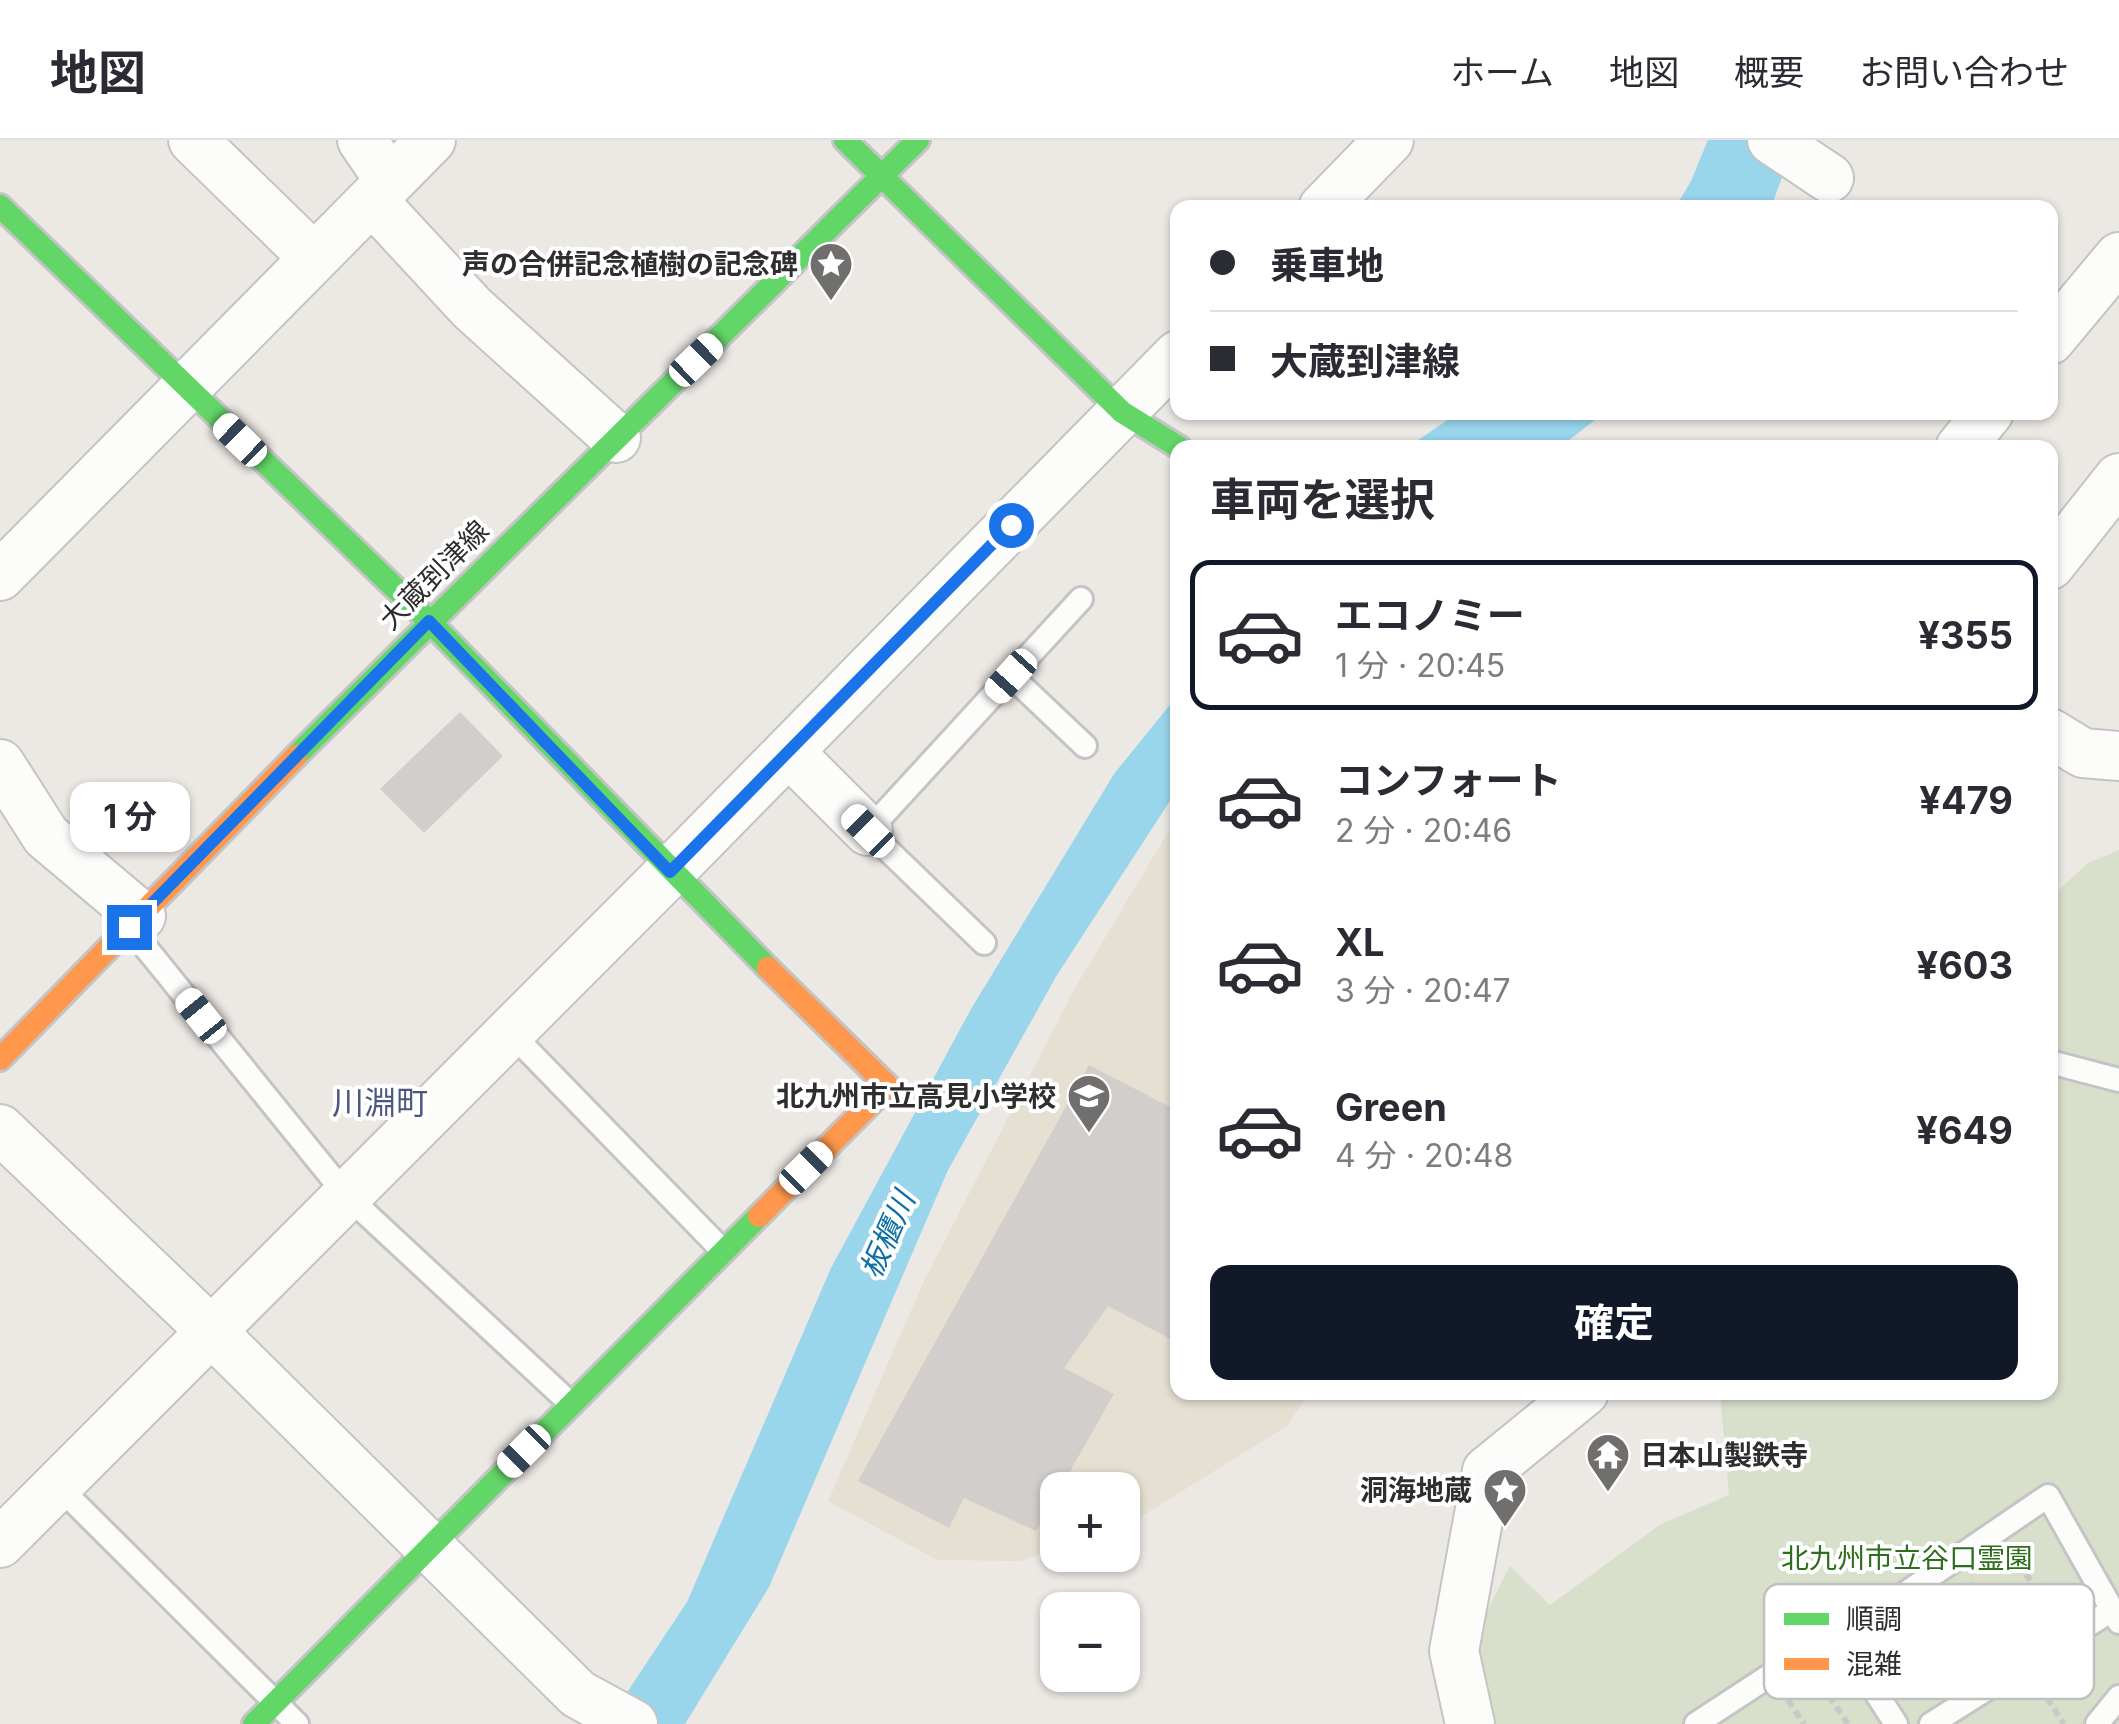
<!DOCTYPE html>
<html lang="ja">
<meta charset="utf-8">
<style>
:root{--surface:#fff;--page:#f7f7f7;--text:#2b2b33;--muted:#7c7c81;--line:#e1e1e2;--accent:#111827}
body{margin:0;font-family:Inter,"Noto Sans JP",sans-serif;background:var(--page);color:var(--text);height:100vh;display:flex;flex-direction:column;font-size:38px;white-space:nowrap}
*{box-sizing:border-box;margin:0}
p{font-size:32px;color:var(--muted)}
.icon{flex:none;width:55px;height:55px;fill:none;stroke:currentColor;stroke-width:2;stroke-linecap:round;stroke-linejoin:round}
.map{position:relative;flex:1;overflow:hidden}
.drawer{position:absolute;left:1170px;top:300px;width:888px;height:960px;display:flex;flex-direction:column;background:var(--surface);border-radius:20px;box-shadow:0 2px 8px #0004}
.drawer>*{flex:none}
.banner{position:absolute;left:1170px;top:60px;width:888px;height:220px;border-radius:20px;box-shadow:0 2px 8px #0004;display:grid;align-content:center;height:220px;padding:0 40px;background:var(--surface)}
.buttons{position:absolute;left:1040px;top:1332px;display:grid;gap:20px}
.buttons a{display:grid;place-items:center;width:100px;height:100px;border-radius:20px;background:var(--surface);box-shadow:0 2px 8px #0004;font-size:50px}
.end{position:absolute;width:45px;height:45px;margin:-22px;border:12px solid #1a73e8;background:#fff;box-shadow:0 0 0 5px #fff}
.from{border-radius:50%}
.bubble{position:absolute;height:70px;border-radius:20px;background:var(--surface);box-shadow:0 2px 8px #0004;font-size:32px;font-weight:700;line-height:70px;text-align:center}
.car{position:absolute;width:30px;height:60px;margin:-30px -15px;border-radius:12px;box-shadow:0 0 8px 2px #0007;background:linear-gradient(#fff 24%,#345 0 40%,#fff 0 76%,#345 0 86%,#fff 0)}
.banner b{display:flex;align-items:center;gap:35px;height:95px;font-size:38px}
.banner b+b{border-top:2px solid var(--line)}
.banner i{width:25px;height:25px;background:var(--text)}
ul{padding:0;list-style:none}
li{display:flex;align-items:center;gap:30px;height:150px;margin:0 20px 15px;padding:0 20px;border:5px solid transparent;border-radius:20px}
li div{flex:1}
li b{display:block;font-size:38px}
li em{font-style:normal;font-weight:700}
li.active{border-color:var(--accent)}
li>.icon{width:90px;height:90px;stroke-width:1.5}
h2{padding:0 40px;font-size:45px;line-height:120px}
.action{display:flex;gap:20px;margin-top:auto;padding:20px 40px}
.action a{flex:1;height:115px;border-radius:20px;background:var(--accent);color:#fff;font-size:40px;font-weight:700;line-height:115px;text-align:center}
header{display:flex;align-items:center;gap:60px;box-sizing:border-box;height:140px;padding:0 50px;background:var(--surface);border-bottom:2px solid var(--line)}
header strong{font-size:48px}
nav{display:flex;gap:55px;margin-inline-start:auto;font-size:35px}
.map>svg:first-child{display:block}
.education{fill:#e6e0d3}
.cemetery{fill:#d8e0cc}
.water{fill:#99d6ec}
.building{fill:#d1cecb}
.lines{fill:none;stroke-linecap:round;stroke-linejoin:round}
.lane-casing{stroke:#c5c4c5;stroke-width:28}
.street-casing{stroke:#c5c4c5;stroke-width:52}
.fast-casing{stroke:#c5c4c5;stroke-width:28}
.slow-casing{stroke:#c5c4c5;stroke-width:28}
.path{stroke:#c9c9c8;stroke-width:6;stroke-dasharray:8 5;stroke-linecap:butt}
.lane{stroke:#fcfcfb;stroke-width:22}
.street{stroke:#fcfcfb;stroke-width:48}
.fast{stroke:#63d668;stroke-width:22}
.slow{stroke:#ff974d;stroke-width:22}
.route{stroke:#1a73e8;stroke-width:12}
.labels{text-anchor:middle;stroke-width:8;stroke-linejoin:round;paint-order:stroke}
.poi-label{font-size:28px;font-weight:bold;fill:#2e2e2e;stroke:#fff;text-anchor:end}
.street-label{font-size:28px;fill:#2e2e2e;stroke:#fff}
.park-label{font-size:28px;fill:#2c6e1b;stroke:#fff}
.water-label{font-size:30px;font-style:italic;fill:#0d6fa3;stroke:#fff}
.quarter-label{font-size:32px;fill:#4d5680;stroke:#fff}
.key{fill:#fff;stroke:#c0c0c0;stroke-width:2.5}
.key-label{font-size:28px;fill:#2e2e2e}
</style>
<header>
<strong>地図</strong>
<nav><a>ホーム</a><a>地図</a><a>概要</a><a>お問い合わせ</a></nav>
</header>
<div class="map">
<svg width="2119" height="1584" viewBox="0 0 2119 1584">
<rect width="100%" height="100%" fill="#ece8e4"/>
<path class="education" d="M1177 677 1178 1252 1309 1253 1287 1286 1139 1378 1123 1384 1122 1350H1058L1057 1408 1021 1421 937 1420 828 1361 923 1143 1076 846Z"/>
<path class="cemetery" d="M2119 710V1584H1483C1468 1509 1475 1492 1510 1426L1550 1465 1661 1384 1729 1355 1720 1253 2050 1252V758L2088 723Z"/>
<path class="water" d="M1708 0H1796L1771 67 1675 68 1691 41Z
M1459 272H1604V273L1560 307H1408Z
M1177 556V650L1057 835 948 1030 769 1447 685 1584H606L687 1462 831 1128 971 869 1114 634Z"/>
<path class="building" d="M460 572 503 616 424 693 380 649Z
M1089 925 1178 971V1203L1108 1166 1064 1228 1114 1254 1036 1391 964 1358 949 1388 858 1341Z"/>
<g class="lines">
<defs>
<path id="lane" d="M1011 536 1085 606
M129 787 346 1055 571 1264
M984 803 868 691 1081 459
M510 892 723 1111
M2050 922 2119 940
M57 1345 297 1584
M1849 1511 1896 1584
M1696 1584 1801 1515 1815 1534 1883 1486 1875 1474 2048 1356 2119 1482
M1931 1584 2112 1470
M2097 1584 2119 1557"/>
<path id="street" d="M193 0 314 118
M362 0 390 41
M1772 0 1829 38
M372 60 472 168 616 298
M1323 68 1389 0
M2050 200 2119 117
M1960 308 1989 272
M2050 425 2119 338
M0 436 431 0
M2050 593 2083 613 2119 616
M789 612 868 691
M0 624 46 696 141 776
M0 989 210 1190 578 1554 633 1584
M0 1403 670 732 1178 215
M1470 1584 1454 1511 1487 1331 1584 1252"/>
<path id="fast" d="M845 0 1122 272 1180 308
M0 66 429 481 768 828
M296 616 918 0
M254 1584 759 1076"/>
<path id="slow" d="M0 919 296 616
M759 1076 888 946 768 828"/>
</defs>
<use href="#lane" class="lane-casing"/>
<use href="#street" class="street-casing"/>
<use href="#fast" class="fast-casing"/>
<use href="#slow" class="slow-casing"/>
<path class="path" d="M2012 1412 2051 1473
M1971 1443 2009 1499
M1932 1472 1969 1529
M1894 1511 1923 1555
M2040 1547 2064 1584
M1829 1556 1848 1584
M1788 1560 1804 1584"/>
<use href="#lane" class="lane"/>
<use href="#street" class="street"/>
<use href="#fast" class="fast"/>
<use href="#slow" class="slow"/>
</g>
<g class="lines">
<path class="route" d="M129 787 429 481 670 732 1011 385"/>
</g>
<defs>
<symbol id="sight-pin" viewBox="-11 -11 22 30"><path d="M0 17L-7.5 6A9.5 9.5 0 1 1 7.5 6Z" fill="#706f6e" stroke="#fff"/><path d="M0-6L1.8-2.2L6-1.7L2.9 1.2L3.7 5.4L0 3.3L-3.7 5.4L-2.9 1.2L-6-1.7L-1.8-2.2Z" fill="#fff"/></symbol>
<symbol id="school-pin" viewBox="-11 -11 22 30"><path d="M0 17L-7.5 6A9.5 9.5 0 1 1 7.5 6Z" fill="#706f6e" stroke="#fff"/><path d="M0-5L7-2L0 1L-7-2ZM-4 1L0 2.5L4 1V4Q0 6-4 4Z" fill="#fff"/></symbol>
<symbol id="temple-pin" viewBox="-11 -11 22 30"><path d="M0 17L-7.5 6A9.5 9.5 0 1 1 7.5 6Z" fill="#706f6e" stroke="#fff"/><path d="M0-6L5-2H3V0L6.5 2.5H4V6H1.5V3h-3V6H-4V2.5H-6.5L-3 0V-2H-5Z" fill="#fff"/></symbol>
</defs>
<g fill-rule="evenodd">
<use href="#sight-pin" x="806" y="99" width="50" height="68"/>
<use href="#school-pin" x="1064" y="931" width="50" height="68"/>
<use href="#temple-pin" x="1583" y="1290" width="50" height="68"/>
<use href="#sight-pin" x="1480" y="1325" width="50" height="68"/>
</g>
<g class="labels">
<g class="poi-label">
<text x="798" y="134">声の合併記念植樹の記念碑</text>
<text x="1056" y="966">北九州市立高見小学校</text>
<text x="1640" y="1325" text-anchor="start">日本山製鉄寺</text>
<text x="1472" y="1360">洞海地蔵</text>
</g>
<g class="street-label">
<text transform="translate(434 435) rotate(-45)" y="10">大蔵到津線</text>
</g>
<g class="park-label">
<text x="1907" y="1428">北九州市立谷口霊園</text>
</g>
<g class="water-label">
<text transform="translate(888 1095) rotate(-66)" y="10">板櫃川</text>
</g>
<g class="quarter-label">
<text x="380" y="974">川淵町</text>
</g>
</g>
<rect x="1764" y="1444" width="330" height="115" rx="15" class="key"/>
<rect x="1784" y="1473" width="45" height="12" fill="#63d668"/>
<rect x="1784" y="1518" width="45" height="12" fill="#ff974d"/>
<g class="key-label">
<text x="1846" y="1489">順調</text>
<text x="1846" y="1534">混雑</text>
</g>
</svg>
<div class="buttons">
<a>+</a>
<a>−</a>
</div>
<i class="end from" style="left:1011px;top:385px"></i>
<i class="end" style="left:129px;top:787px"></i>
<div class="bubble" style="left:70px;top:642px;width:120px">1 分</div>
<i class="car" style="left:696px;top:220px;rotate:46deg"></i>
<i class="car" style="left:240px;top:300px;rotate:314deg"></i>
<i class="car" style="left:1011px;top:536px;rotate:222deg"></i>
<i class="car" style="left:868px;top:691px;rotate:315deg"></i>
<i class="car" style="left:201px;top:876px;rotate:321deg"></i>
<i class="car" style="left:806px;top:1028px;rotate:45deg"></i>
<i class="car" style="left:524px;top:1311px;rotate:225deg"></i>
<div class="banner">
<b><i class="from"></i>乗車地</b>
<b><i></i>大蔵到津線</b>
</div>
<section class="drawer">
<h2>車両を選択</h2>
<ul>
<li class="active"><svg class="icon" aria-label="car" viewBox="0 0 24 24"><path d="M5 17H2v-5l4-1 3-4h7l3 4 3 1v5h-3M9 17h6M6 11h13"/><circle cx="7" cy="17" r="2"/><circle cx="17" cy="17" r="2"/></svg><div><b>エコノミー</b><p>1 分 · 20:45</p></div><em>¥355</em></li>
<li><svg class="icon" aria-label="car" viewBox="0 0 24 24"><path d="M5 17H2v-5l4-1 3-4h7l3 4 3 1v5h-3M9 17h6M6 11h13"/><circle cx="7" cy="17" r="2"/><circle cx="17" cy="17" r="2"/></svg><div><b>コンフォート</b><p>2 分 · 20:46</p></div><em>¥479</em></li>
<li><svg class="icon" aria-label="car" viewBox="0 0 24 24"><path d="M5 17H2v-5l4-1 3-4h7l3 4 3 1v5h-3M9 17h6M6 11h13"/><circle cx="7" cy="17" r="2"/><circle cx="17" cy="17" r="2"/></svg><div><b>XL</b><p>3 分 · 20:47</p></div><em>¥603</em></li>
<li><svg class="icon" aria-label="car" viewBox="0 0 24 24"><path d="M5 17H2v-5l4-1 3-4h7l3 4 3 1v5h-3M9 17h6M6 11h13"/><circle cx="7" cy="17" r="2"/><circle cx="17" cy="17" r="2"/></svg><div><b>Green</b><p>4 分 · 20:48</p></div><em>¥649</em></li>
</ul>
<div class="action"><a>確定</a></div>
</section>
</div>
